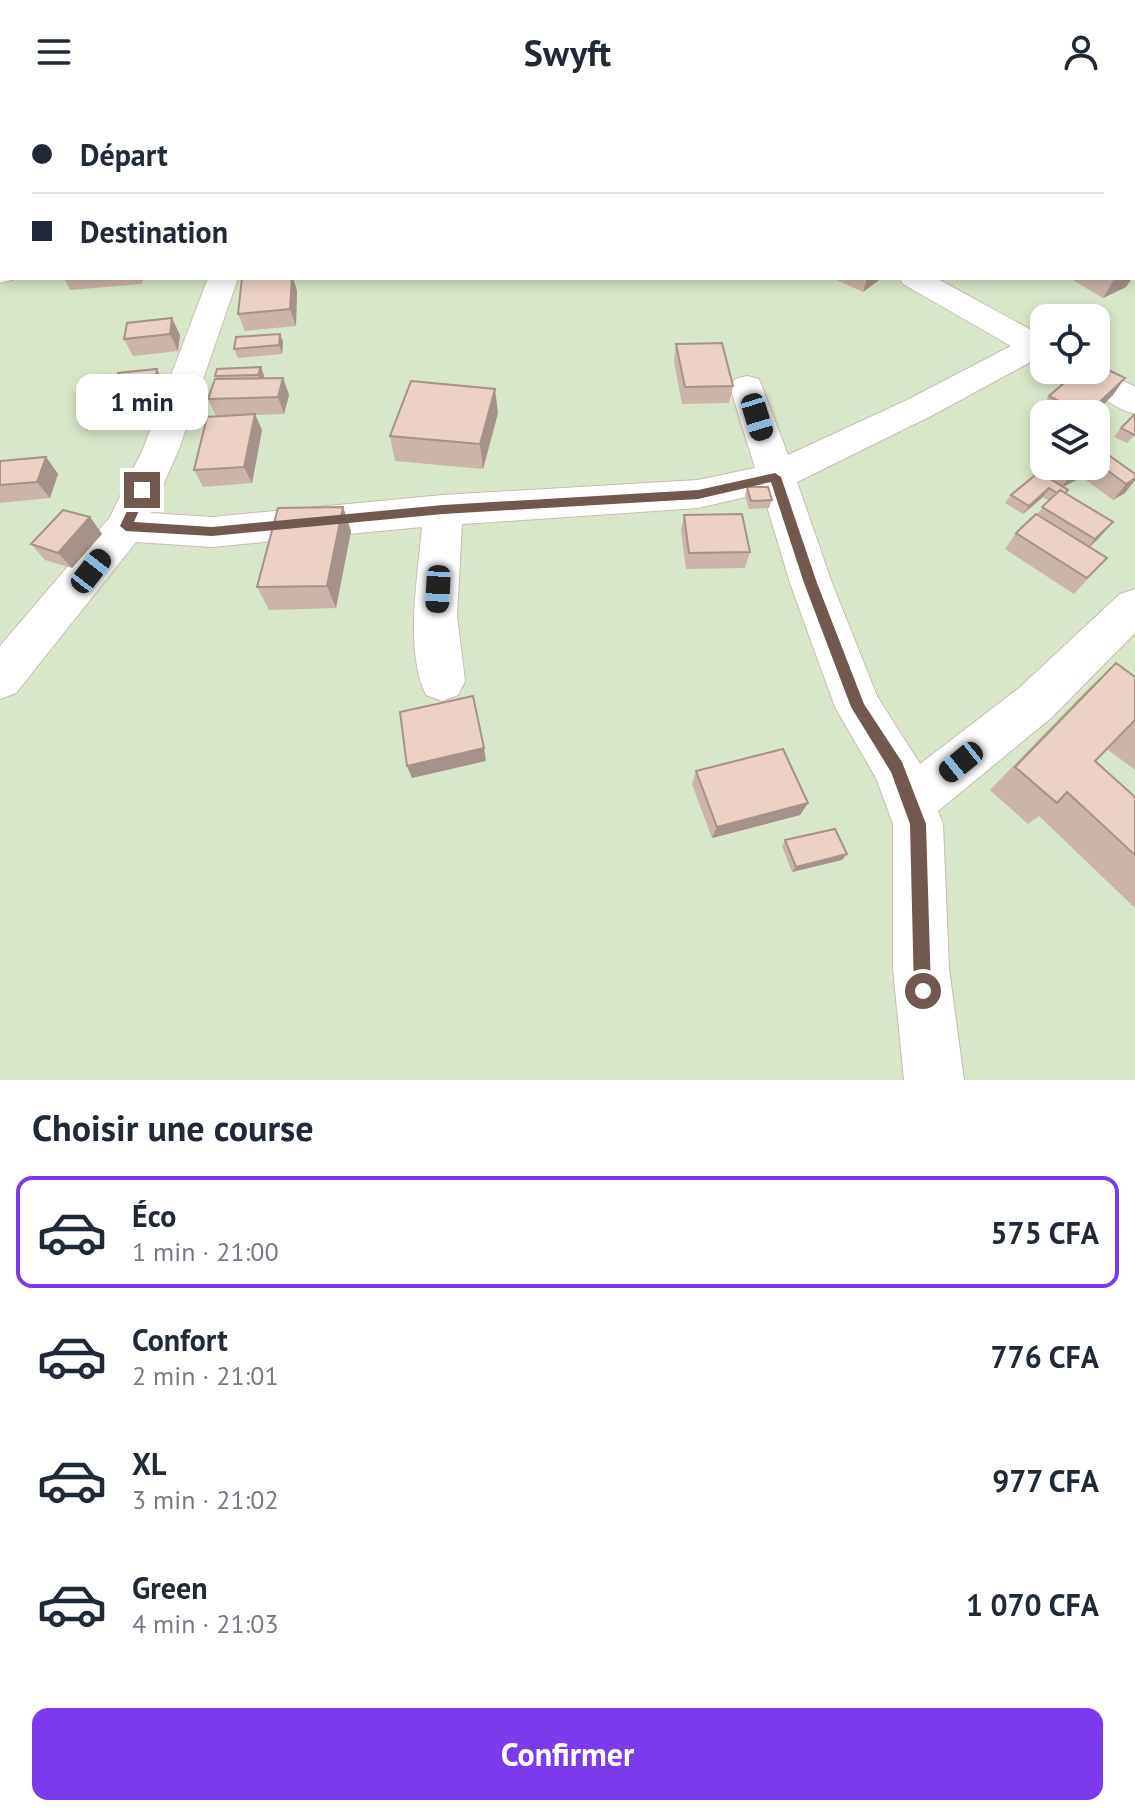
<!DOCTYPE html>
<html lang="fr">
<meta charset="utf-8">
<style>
:root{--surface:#fff;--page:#f2f2f3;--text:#1f2937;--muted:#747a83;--line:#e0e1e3;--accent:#7c3aed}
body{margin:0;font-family:"PT Sans",sans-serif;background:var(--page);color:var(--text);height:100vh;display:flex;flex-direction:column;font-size:30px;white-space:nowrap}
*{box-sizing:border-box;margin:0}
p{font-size:26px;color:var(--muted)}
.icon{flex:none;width:44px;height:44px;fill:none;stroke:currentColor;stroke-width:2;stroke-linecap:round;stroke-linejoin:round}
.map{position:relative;height:976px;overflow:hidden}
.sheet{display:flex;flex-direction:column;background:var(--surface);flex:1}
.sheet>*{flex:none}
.hud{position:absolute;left:0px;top:0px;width:1136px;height:176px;box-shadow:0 4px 12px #0003;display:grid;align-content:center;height:176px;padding:0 32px;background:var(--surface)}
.fabs{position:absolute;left:1030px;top:200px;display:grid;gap:16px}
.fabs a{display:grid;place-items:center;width:80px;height:80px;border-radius:16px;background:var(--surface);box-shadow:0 4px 12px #0003;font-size:40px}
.end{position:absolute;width:36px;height:36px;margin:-18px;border:10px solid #725950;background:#fff;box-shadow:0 0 0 4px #fff}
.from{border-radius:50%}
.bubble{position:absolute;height:56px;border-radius:16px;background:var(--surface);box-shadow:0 4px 12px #0003;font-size:26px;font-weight:700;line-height:56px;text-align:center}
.car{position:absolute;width:24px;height:48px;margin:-24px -12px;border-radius:10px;box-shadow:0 0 6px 2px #0007;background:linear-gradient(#222 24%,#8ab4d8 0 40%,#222 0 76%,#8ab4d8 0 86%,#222 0)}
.hud b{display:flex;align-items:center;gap:28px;height:76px;font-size:30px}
.hud b+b{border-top:2px solid var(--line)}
.hud i{width:20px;height:20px;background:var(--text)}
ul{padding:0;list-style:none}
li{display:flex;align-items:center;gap:24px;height:112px;margin:0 16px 12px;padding:0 16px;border:4px solid transparent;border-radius:16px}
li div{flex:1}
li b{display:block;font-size:30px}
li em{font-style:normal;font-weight:700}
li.on{border-color:var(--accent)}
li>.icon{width:72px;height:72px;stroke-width:1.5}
h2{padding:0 32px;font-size:36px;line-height:96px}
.action{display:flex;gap:16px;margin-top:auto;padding:16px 32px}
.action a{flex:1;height:92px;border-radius:16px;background:var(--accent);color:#fff;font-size:32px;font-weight:700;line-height:92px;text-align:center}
header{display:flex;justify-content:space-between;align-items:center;height:104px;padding:0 32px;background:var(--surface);font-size:36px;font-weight:700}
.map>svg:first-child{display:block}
.green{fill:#d8e6c9;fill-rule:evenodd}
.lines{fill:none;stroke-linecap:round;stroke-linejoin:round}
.minor-casing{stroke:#cbbab1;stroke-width:2}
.minor{fill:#fff;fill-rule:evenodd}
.wall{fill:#cbb4a9}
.shaded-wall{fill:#a5928a}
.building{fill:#ecd1c5;stroke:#a5928a;stroke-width:2}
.route{fill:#725950}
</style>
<header><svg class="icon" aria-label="menu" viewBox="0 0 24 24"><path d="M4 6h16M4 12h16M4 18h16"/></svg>Swyft<svg class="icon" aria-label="person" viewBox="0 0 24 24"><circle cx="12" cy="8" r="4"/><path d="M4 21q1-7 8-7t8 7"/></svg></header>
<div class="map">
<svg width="1135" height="976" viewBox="0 0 1135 976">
<rect width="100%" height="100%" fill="#faf2ea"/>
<path class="green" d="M0 0H1135V976H0ZM2 2H1134V174H2ZM1044 214H1096V266H1044ZM1044 310H1096V362H1044Z"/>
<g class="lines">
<defs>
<path id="minor" d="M984 0H1010L982 2Z
M0 161 2 174H14L12 176 0 179Z
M208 174H238L179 345 151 409 212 413 443 391 698 376 755 364 730 283 735 275 747 272 759 275 788 351 907 296 1011 242 903 180 899 174H936L1044 233V257L1036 255 931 312 797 378 832 479 877 592 920 660 1019 584 1120 490 1135 485V529L1051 614 938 707 943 720 949 865 964 976H904L893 865V720L876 674 835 603 790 479 763 389 698 404 462 420 457 512 465 577 458 591 442 597 426 591C404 546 418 473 422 423L212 443 136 438 16 589 0 595V542L110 413 143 345Z
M1096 262 1135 283V310L1123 306 1066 274 1061 266H1096Z"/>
</defs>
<use href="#minor" class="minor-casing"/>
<use href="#minor" class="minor"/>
</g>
<path class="wall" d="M14 0H68L66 2H6L15 1Z
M2 5V32L0 31V6Z
M64 174H144L142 180 70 186Z
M247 174H293L297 187 296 222 245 227 238 210Z
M832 174H882L863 188Z
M1069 174H1132L1126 183 1103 194Z
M127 219 180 231 178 247 133 252 124 235Z
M280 230 283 238 282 250 238 254 234 245Z
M676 240 733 282 729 299 682 300 674 257Z
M261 263 264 272 263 274H283L289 291 284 310 255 311 262 326 252 379 203 383 194 366 216 312 208 295 216 275 215 272Z
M1113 291 1094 310H1044V312L1038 309 1049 292Z
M498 309 483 365 395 357 390 332Z
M1121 324 1135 331 1127 339 1114 333Z
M1096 342 1135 370V376L1125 389 1113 396 1082 373 1063 383 1066 389 1099 434 1090 443 1093 469 1074 490 1005 445 1016 429 1037 410 1049 397 1043 393 1023 410 1005 399 1011 391 1043 371 1038 367 1044 358V362H1096Z
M46 353 58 370 50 394 0 399V357Z
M747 383 772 396 769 404 749 405 745 392Z
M343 403 351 427 336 504 269 506 257 483Z
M684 411 750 448 745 464 686 465 681 427Z
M90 413 102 430 72 464 45 456 31 440Z
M1116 559 1135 573V666L1107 645 1095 657 1135 693V804L1039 712 1028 720 990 686 1087 586Z
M696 667 808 699 800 711 712 734 692 680Z
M785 736 842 756 792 768 782 742Z"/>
<path class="shaded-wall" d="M39 0H68L66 2H40Z
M292 174H293L297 187 296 222 290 205Z
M867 174H882L863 188Z
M1120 174H1132L1126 183 1103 194 1113 177Z
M172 214 180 231 178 247 170 230Z
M280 230 283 238 282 250 279 241Z
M261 263 264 272 262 279 258 271Z
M157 265 165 282 161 315 121 320 111 303Z
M283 274 289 291 284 310 278 293Z
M1125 274 1113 291 1094 310H1087Z
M495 285 498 309 483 365 480 340Z
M255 310 262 326 252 379 244 363Z
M46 353 58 370 50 394 37 378Z
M1083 362H1090L1082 373 1061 384 1073 368Z
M1135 374V376L1125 389 1113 396 1126 380Z
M1049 384 1043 393 1023 410 1029 402Z
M343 403 351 427 336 504 327 482Z
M90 413 102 430 72 464 58 449Z
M1113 418 1099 434 1081 451 1095 435Z
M484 644 486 657 412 674 407 662Z
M808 699 800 711 712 734 717 723Z
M847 750 842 756 792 768 796 763Z"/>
<path class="building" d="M2 5V17L0 16V6Z
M1134 39H1135V74L1134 73Z
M242 174H292L290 205 238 210Z
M172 214 170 230 124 235 127 219Z
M280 230 279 241 234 245 236 233Z
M722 239 733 282 685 283 676 240Z
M1096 260 1125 274 1087 310H1083L1049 292 1079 266H1096Z
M261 263 258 271 215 272 217 265Z
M157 265 151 298 111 303 118 269Z
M283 274 278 293 208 295 215 275Z
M411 277 495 285 480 340 390 332Z
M255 310 244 363 194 366 207 313Z
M1135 310V329L1134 331 1121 324Z
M1096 342 1135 370V374L1126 380 1096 358Z
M46 353 37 378 0 381V357Z
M1065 362H1083L1073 368Z
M1039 368 1068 386 1065 389 1060 386 1057 389 1049 384 1029 402 1011 391Z
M747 383H768L772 396 751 397Z
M1060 386 1113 418 1095 435 1042 403Z
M343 403 327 482 257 483 278 404Z
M63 406 90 413 58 449 31 440Z
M742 410 750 448 689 449 684 411Z
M1036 410 1107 454 1087 474 1016 429Z
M1116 559 1135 573V617H1134L1095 657 1135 693V751L1067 688 1057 699 1015 663Z
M473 592 484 644 407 662 400 608Z
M783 645 808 699 717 723 696 667Z
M835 725 847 750 796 763 785 736Z"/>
<path class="route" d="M775 369 781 373 817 479 864 600 902 658 926 720 931 887 929 893 923 895 916 893 914 887 910 720 891 668 851 603 804 479 771 378 698 395 443 410 212 432 126 427 120 422 137 386 142 381 148 386 134 418 212 423 443 401 698 386Z"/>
</svg>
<div class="fabs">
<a><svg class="icon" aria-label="locate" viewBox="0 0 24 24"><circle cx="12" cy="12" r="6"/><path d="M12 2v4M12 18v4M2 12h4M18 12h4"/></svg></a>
<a><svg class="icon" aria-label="layers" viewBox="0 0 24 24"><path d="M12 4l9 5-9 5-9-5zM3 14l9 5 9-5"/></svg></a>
</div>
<i class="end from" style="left:923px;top:887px"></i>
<i class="end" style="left:142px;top:386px"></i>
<div class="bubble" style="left:76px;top:270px;width:132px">1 min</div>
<i class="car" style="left:757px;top:313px;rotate:163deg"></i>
<i class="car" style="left:91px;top:467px;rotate:38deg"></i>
<i class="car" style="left:438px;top:485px;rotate:183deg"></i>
<i class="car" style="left:961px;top:658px;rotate:231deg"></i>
<div class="hud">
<b><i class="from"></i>Départ</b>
<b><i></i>Destination</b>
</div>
</div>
<section class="sheet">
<h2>Choisir une course</h2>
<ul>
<li class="on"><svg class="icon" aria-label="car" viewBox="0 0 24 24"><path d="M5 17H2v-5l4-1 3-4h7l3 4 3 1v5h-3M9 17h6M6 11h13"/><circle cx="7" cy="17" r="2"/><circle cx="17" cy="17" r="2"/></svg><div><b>Éco</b><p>1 min · 21:00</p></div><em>575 CFA</em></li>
<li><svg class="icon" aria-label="car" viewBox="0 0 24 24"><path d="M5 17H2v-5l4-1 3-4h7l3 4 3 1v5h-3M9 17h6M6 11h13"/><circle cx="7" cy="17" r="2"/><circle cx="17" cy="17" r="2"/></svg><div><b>Confort</b><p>2 min · 21:01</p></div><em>776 CFA</em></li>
<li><svg class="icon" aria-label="car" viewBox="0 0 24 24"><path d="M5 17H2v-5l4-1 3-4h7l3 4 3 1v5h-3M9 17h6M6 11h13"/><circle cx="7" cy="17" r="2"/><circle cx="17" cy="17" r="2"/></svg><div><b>XL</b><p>3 min · 21:02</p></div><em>977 CFA</em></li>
<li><svg class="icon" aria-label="car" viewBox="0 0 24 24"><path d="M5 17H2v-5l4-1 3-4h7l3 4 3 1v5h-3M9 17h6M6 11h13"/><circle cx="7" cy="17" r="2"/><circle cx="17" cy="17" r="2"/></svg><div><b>Green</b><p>4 min · 21:03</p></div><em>1 070 CFA</em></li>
</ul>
<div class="action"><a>Confirmer</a></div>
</section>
